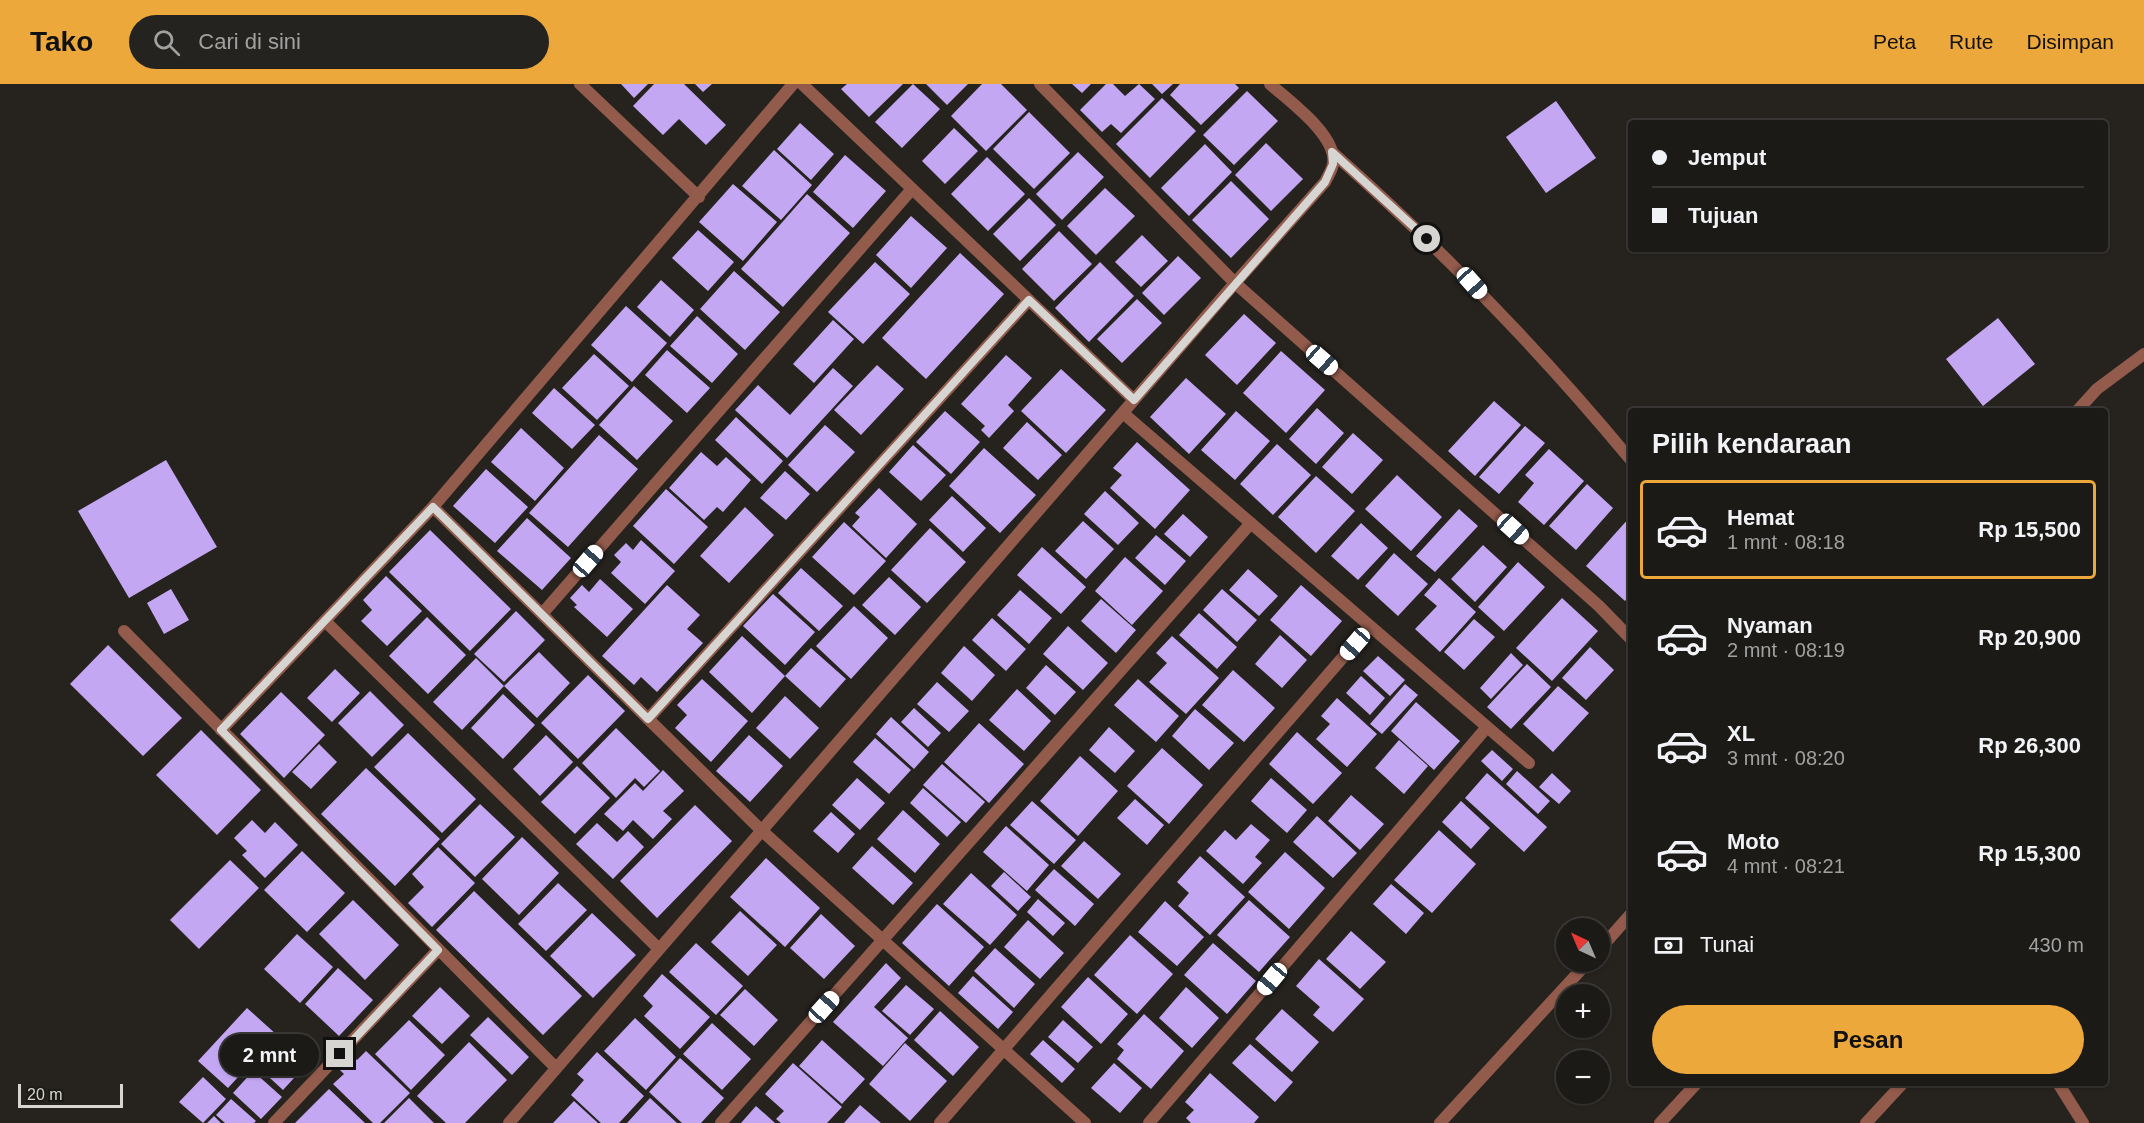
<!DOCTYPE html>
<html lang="id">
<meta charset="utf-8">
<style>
:root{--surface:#1c1a17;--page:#252320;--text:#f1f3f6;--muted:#a0a1a1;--line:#3a3836;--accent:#eda83c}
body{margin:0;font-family:Helvetica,sans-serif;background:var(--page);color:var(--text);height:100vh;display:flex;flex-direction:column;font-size:22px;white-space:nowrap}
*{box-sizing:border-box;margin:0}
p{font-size:20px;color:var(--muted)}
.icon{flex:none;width:33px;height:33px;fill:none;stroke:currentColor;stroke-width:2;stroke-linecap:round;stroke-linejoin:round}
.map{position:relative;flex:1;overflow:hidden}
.panel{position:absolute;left:1628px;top:324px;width:480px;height:678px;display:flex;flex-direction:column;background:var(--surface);border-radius:6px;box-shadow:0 2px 4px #0004,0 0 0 2px var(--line)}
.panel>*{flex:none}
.top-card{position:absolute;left:1628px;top:36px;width:480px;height:132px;border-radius:6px;box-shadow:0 2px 4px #0004,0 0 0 2px var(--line);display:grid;align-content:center;height:132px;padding:0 24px;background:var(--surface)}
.needle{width:39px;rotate:316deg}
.fabs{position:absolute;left:1556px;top:834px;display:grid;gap:12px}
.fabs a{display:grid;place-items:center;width:54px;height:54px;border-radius:50%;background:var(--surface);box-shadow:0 2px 4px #0004,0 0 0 2px var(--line);font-size:30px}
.scale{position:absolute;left:18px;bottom:15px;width:105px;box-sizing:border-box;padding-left:6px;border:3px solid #d6d5d2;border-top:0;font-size:16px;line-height:21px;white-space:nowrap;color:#d6d5d2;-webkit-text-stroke:4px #1c1a16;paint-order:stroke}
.end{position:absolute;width:27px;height:27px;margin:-14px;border:8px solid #d6d5d2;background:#111;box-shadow:0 0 0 3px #111}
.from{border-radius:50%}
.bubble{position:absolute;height:42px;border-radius:21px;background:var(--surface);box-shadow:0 2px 4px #0004,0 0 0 2px var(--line);font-size:20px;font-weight:700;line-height:42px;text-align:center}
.car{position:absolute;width:18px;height:36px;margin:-18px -9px;border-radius:8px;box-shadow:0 0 4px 2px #0007;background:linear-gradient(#fff 24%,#345 0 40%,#fff 0 76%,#345 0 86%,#fff 0)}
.top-card b{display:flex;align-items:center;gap:21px;height:57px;font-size:22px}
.top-card b+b{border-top:2px solid var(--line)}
.top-card i{width:15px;height:15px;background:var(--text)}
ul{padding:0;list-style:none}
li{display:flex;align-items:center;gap:18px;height:99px;margin:0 12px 9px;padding:0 12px;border:3px solid transparent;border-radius:6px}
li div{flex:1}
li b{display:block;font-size:22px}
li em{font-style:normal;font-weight:700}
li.on{border-color:var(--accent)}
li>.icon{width:54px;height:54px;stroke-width:1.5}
h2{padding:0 24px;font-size:27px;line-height:72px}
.pay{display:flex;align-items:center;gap:15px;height:66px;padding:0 24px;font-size:22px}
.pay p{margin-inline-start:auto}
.action{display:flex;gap:12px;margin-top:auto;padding:12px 24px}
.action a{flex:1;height:69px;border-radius:36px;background:var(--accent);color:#111;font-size:24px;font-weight:700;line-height:69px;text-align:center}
header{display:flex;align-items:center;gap:36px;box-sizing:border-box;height:84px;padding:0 30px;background:var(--accent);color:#111}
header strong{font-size:28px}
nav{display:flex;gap:33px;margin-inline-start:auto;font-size:21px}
.search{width:420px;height:54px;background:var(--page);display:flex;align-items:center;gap:15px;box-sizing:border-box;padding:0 21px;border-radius:33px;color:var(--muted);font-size:22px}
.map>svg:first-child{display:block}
.building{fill:#c4a7f3}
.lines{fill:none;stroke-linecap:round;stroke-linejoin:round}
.minor{stroke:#925b4c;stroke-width:12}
.route{stroke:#d6d5d2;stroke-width:8}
</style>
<header>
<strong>Tako</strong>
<div class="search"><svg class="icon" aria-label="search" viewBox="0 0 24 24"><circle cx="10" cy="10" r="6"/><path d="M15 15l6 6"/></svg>Cari di sini</div>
<nav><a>Peta</a><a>Rute</a><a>Disimpan</a></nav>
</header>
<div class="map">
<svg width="2144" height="1039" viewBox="0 0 2144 1039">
<rect width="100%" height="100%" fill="#26231f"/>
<path class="building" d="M621 0H648L634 14Z
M654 0H684L726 41 706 61 679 35 663 51 633 22Z
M695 0H712L703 8Z
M847 0H903L869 33 841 5Z
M913 0 940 25 902 64 875 38Z
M926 0H968L947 21Z
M982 0H1001L1027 26 986 67 951 32Z
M1072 0H1091L1082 9Z
M1106 0H1113L1125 12 1139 0 1155 15 1121 49 1111 40 1102 48 1080 26Z
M1152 0H1173L1162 10Z
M1180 0H1235L1239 4 1201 41 1170 11Z
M1247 7 1278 37 1234 81 1203 51Z
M1162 14 1196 47 1150 94 1116 60Z
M1556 17 1596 74 1546 109 1506 53Z
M1029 28 1070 69 1034 105 993 65Z
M800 39 834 70 811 96 777 65Z
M954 44 978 67 945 100 922 77Z
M1266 59 1303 95 1271 127 1235 91Z
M1205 60 1232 88 1189 132 1161 104Z
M774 66 812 101 781 136 742 102Z
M1078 68 1104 93 1062 136 1036 110Z
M845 71 886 107 853 144 813 108Z
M987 73 1025 110 988 147 951 110Z
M1231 97 1269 135 1231 174 1192 136Z
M733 100 777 138 743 177 699 138Z
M1105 104 1135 132 1096 171 1067 142Z
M807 110 850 149 783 223 741 185Z
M1029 114 1056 141 1020 177 993 150Z
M911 132 947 164 911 204 876 171Z
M698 146 734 178 708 207 672 174Z
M1059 147 1092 180 1054 217 1022 185Z
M1142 151 1168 177 1141 203 1115 178Z
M960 169 1004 210 926 295 882 254Z
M1178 172 1201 194 1164 231 1142 209Z
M875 178 910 210 863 260 828 228Z
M1100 178 1134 212 1089 258 1055 224Z
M734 187 780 228 745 266 700 225Z
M661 196 694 226 670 253 637 223Z
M1137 215 1162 239 1122 279 1097 255Z
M626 222 667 259 632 298 591 261Z
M1244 230 1276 259 1237 301 1205 271Z
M697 232 738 270 712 299 670 262Z
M1998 234 2035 280 1983 322 1946 275Z
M833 236 854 255 814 299 793 280Z
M667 266 710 304 687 329 645 291Z
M1281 267 1325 306 1286 349 1243 309Z
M594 270 629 302 597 336 562 304Z
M1006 271 1032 294 1008 321 1014 327 989 354 981 346 985 342 961 320Z
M877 281 904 305 861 351 834 326Z
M833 284 853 302 787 374 735 326 758 301 790 331Z
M1061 285 1106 326 1066 369 1021 327Z
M1186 294 1226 330 1189 370 1150 333Z
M634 302 673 337 637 376 599 341Z
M554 304 595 341 572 365 532 329Z
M1494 317 1521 341 1475 392 1448 367Z
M1317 324 1344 349 1316 380 1289 355Z
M945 327 980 358 951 390 916 358Z
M1236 327 1270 357 1235 396 1201 366Z
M736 333 783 377 762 400 715 356Z
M1027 338 1062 371 1038 396 1003 364Z
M825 341 855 368 817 408 788 381Z
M1525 342 1545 359 1499 410 1479 393Z
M521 344 564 384 535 417 491 378Z
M1353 349 1383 376 1352 410 1322 383Z
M599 351 638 385 568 463 529 429Z
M1137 358 1190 406 1155 445 1110 404 1122 391 1113 384Z
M1277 360 1311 391 1273 431 1240 400Z
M913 361 946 391 921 417 889 388Z
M984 364 1036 411 1000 449 949 402Z
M1549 365 1584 397 1544 441 1518 418 1534 399 1525 391Z
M701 368 717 382 726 373 751 396 723 428 717 423 704 436 669 404Z
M166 376 217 463 129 514 78 427Z
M486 385 528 423 495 459 453 422Z
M785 387 810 410 786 436 760 414Z
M1397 391 1442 433 1411 467 1365 425Z
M1316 392 1355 427 1316 469 1278 433Z
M1587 400 1613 424 1576 466 1549 442Z
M879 404 917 440 886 474 852 442 860 433 855 429Z
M666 405 708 443 674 480 633 442Z
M1105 407 1139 439 1118 461 1084 430Z
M952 412 986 444 963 468 929 436Z
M745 423 774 451 729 499 700 472Z
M1459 425 1478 442 1435 488 1416 472Z
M1183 430 1208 453 1190 473 1164 450Z
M1630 433V511L1625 517 1586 482Z
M527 434 571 474 542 506 497 467Z
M1083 437 1114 465 1086 495 1055 467Z
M844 438 886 477 854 511 812 473Z
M1361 439 1388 464 1358 496 1331 472Z
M930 444 966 478 927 519 891 486Z
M430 446 511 525 470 567 389 488Z
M1156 451 1186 477 1165 501 1135 474Z
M641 456 675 487 645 520 611 489 621 478 614 471 626 459 633 466Z
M1483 461 1507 483 1475 518 1451 495Z
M1042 463 1086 503 1061 530 1017 491Z
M1394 469 1428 500 1398 532 1365 502Z
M1125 473 1163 507 1132 541 1095 507Z
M1518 478 1545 503 1504 547 1478 523Z
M801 484 843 522 819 547 778 509Z
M1248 485 1278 512 1259 532 1229 506Z
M386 492 422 527 387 562 361 537 372 526 363 516Z
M889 493 921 523 895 551 862 521Z
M1439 494 1476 528 1440 568 1415 545 1437 522 1424 511Z
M600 495 633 525 607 553 574 523 577 521 570 514 582 501 589 508Z
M667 501 700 531 687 545 703 559 657 608 641 593 634 601 602 572Z
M1301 501 1342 537 1311 572 1270 536Z
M171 505 189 536 164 550 147 519Z
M1222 505 1257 536 1237 558 1203 526Z
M1020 506 1052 534 1029 560 997 531Z
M773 510 815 548 785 581 743 542Z
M1562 514 1598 547 1552 597 1516 564Z
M1101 515 1136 546 1116 569 1081 537Z
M854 522 888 554 851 595 816 562Z
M516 527 545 556 504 598 474 570Z
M1199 529 1237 563 1217 585 1179 551Z
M427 533 466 571 428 610 389 572Z
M992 534 1026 565 1006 587 972 556Z
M1474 535 1495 553 1464 586 1444 568Z
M1068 542 1108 579 1083 606 1043 570Z
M1280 551 1307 576 1282 604 1255 580Z
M742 552 785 592 752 629 709 588Z
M1172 552 1219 594 1186 630 1149 598 1167 579 1156 569Z
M108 561 182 634 143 672 70 600Z
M964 562 995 591 972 617 941 589Z
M1590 563 1614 586 1586 616 1562 594Z
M811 564 846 595 820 624 785 592Z
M539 568 570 599 537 634 504 602Z
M1511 569 1523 581 1491 615 1480 604Z
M1378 572 1405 596 1390 612 1363 587Z
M476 574 504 602 462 646 433 618Z
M1527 580 1551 603 1511 645 1487 623Z
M1046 581 1076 608 1055 631 1026 604Z
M335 585 360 609 332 638 307 614Z
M1233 586 1275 624 1244 658 1202 621Z
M588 591 625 627 578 675 541 639Z
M1361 592 1385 614 1370 631 1346 609Z
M702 595 748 637 711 678 675 644 687 631 677 621Z
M1138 595 1179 632 1156 658 1114 621Z
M937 598 969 627 949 648 917 620Z
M1405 600 1418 611 1382 650 1370 640Z
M1558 602 1589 629 1553 668 1523 640Z
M1017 605 1051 637 1024 667 989 636Z
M370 607 404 641 372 673 338 639Z
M281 608 325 651 284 694 240 650Z
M503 610 535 641 503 675 471 644Z
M785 612 819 644 790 675 756 644Z
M1337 614 1377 650 1347 683 1316 655 1330 640 1321 632Z
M1416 618 1460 657 1434 686 1391 647Z
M914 624 941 649 928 663 901 638Z
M1195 625 1234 659 1209 686 1172 652Z
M891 633 929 668 914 685 876 650Z
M979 639 1024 680 989 719 944 678Z
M1109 643 1135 667 1115 689 1089 666Z
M616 644 660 687 644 703 635 694 616 714 582 679Z
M201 646 261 706 217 751 156 691Z
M1297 648 1342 689 1313 720 1269 680Z
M408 649 476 715 442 749 374 683Z
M546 651 573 678 540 712 513 685Z
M749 651 783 682 750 718 716 687Z
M875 654 911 686 889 710 853 678Z
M1399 656 1428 682 1404 710 1375 684Z
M319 660 337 678 311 705 292 688Z
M1162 664 1203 701 1169 740 1127 702Z
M1492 666 1513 685 1502 697 1481 677Z
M1080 672 1118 707 1078 752 1040 717Z
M942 680 985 718 966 739 923 701Z
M577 682 610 714 575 750 541 718Z
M366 684 440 755 395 802 321 730Z
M663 686 684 707 663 727 672 735 653 755 633 736 623 747 604 730 635 699 643 707Z
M1517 687 1550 717 1538 730 1506 700Z
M1487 689 1547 743 1524 768 1465 714Z
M1552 689 1571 707 1559 720 1539 703Z
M857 694 885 719 860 746 832 721Z
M1271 694 1307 726 1287 749 1251 717Z
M923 704 961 738 947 753 910 719Z
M1351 711 1384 740 1360 766 1328 737Z
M1135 715 1164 741 1147 761 1117 734Z
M1032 717 1076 756 1054 780 1010 741Z
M1461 717 1490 744 1471 765 1442 738Z
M480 720 515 753 475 793 441 760Z
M695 721 732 757 657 834 620 797Z
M903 726 940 760 915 789 877 755Z
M831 728 855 750 838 769 813 747Z
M1317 732 1357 769 1333 794 1293 758Z
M252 736 265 749 275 738 298 761 265 794 242 771 247 767 234 754Z
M597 739 617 758 628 747 644 763 613 795 576 760Z
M1251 740 1270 756 1255 773 1262 779 1243 800 1206 767 1225 746 1236 756Z
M1006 742 1049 781 1027 807 983 768Z
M1439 746 1476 780 1432 829 1394 796Z
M522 753 559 789 519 831 482 795Z
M1084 757 1121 790 1098 815 1061 782Z
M872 762 913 799 893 821 852 784Z
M438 763 475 799 432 843 408 819 424 803 412 790Z
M302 767 345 809 307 848 264 806Z
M1285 768 1325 804 1289 845 1248 808Z
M1200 772 1245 813 1210 851 1178 822 1189 809 1177 798Z
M766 774 820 824 785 863 730 813Z
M230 776 259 804 199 865 170 836Z
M1054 785 1094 820 1075 842 1035 806Z
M1004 788 1031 813 1018 827 991 802Z
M971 789 1017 831 990 861 943 820Z
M558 799 587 826 546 867 518 840Z
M1391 800 1424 829 1406 850 1373 820Z
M474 807 582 912 543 951 436 846Z
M1038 815 1065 839 1053 852 1027 828Z
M353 816 399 861 365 896 319 850Z
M1249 816 1290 853 1259 888 1217 851Z
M1165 817 1204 853 1177 882 1138 848Z
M937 820 984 863 949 902 902 859Z
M740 827 777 861 748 892 711 858Z
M592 829 636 871 593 914 550 872Z
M821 830 855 862 824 895 790 864Z
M1028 836 1064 869 1040 895 1004 863Z
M1351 847 1386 878 1360 905 1326 875Z
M297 850 333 883 300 919 264 885Z
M1130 851 1173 890 1137 930 1094 891Z
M696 859 743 902 716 931 669 888Z
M1213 859 1256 897 1227 930 1184 891Z
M995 864 1035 900 1014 924 974 887Z
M1319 875 1364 915 1333 948 1313 931 1320 923 1296 902Z
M886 879 901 894 874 923 908 954 883 982 833 938Z
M338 884 373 916 339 952 305 920Z
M662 890 710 933 680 965 644 932 653 922 643 912Z
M973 892 1013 928 998 945 958 909Z
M1088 893 1128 930 1101 960 1061 923Z
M906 901 934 925 910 951 882 927Z
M440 903 470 932 442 960 412 932Z
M1186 903 1219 934 1192 964 1159 934Z
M745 905 778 936 754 962 720 931Z
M247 924 277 951 228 1004 198 977Z
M1282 925 1319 958 1292 988 1255 955Z
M940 927 979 963 953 992 914 956Z
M1144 930 1184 967 1151 1005 1117 975 1124 966 1117 960Z
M488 933 529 973 512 991 470 951Z
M635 934 676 973 646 1006 604 967Z
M409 936 445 971 411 1006 375 970Z
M1063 936 1093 963 1078 979 1048 953Z
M712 939 751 975 722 1006 683 970Z
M822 956 865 995 842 1020 799 982Z
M1043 956 1075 985 1062 999 1030 970Z
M469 958 507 996 465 1039H446L417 1012Z
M905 959 947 997 910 1037 869 1000Z
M1250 960 1293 998 1275 1018 1232 979Z
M281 961 305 982 283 1006 259 984Z
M366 967 410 1009 380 1039H373L333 1000 344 990 338 984 351 971 357 976Z
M597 968 644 1012 619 1039H601L571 1011 584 996 577 990Z
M680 974 724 1014 701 1039H682L649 1008Z
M793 979 842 1023 827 1039H781L776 1035 784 1027 765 1010Z
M1114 979 1142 1004 1120 1029 1091 1004Z
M253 987 282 1013 261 1035 233 1009Z
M1210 989 1259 1033 1254 1039H1191L1186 1034 1194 1026 1185 1018Z
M203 993 226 1015 203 1039 179 1018Z
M329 1005 365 1039H295Z
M409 1014 434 1039H384Z
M650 1014 677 1039H627Z
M231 1015 256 1037 254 1039H225L216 1031Z
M574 1017 598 1039H553Z
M860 1021 881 1039H844Z
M756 1022 775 1039H741Z
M214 1032 221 1039H207Z"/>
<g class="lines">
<path class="minor" d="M580 0 699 113
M802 0 1134 316
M1040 0 1235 199 1599 522 1630 554
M1332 68C1439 163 1539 265 1630 375
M2077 327 2097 305 2144 270
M1123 329 1529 679
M433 423 761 746 1085 1039
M542 530 912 105
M325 537 659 865
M124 547 556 984
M648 635 1029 216
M221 646 433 423 793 0
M1599 866 1630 831
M2058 999 2083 1039
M274 1039 438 866
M509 1039 1235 199 1325 98C1328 92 1332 86 1333 80 1338 52 1289 17 1270 0
M721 1039 1251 439
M940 1039 1370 542
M1149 1039 1487 643
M1440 1039 1588 878
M1660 1039 1697 999
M1866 1039 1903 999"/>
</g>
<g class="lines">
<path class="route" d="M340 970 438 866 221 646 433 423 648 635 1029 216 1134 316 1325 98 1333 80 1332 68 1427 155"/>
</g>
</svg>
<div class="fabs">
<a><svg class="needle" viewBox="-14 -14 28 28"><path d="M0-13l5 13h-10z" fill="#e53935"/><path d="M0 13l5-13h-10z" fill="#a0a1a1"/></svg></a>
<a>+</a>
<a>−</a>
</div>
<div class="scale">20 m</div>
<i class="end from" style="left:1427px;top:155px"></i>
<i class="end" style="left:340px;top:970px"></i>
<div class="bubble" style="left:220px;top:950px;width:99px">2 mnt</div>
<i class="car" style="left:1472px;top:199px;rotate:138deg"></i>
<i class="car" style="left:1322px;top:276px;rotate:131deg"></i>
<i class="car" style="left:1513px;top:445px;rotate:132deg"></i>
<i class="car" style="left:588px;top:477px;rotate:41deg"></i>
<i class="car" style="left:1355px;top:560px;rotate:221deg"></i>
<i class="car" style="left:1272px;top:895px;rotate:220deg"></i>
<i class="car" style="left:824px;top:923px;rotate:42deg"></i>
<div class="top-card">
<b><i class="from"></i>Jemput</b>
<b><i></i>Tujuan</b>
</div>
<section class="panel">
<h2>Pilih kendaraan</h2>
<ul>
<li class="on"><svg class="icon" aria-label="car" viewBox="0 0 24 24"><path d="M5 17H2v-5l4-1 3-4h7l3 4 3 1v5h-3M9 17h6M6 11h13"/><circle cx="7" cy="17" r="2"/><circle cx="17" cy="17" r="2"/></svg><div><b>Hemat</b><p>1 mnt · 08:18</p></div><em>Rp 15,500</em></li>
<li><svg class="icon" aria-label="car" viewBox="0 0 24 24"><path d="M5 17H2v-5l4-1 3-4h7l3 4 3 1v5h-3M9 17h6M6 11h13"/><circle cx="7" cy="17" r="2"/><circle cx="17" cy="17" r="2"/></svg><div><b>Nyaman</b><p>2 mnt · 08:19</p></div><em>Rp 20,900</em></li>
<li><svg class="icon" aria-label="car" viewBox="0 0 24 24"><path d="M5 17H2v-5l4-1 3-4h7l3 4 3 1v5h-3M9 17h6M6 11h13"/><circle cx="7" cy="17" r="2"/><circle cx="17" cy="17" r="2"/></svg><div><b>XL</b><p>3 mnt · 08:20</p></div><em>Rp 26,300</em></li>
<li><svg class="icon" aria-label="car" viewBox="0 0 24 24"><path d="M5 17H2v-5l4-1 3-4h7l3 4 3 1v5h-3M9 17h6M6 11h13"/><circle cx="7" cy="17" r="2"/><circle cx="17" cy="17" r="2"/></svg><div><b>Moto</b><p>4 mnt · 08:21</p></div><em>Rp 15,300</em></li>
</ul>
<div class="pay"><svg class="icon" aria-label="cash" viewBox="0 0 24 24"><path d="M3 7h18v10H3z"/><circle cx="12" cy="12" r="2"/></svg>Tunai<p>430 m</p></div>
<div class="action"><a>Pesan</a></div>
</section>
</div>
